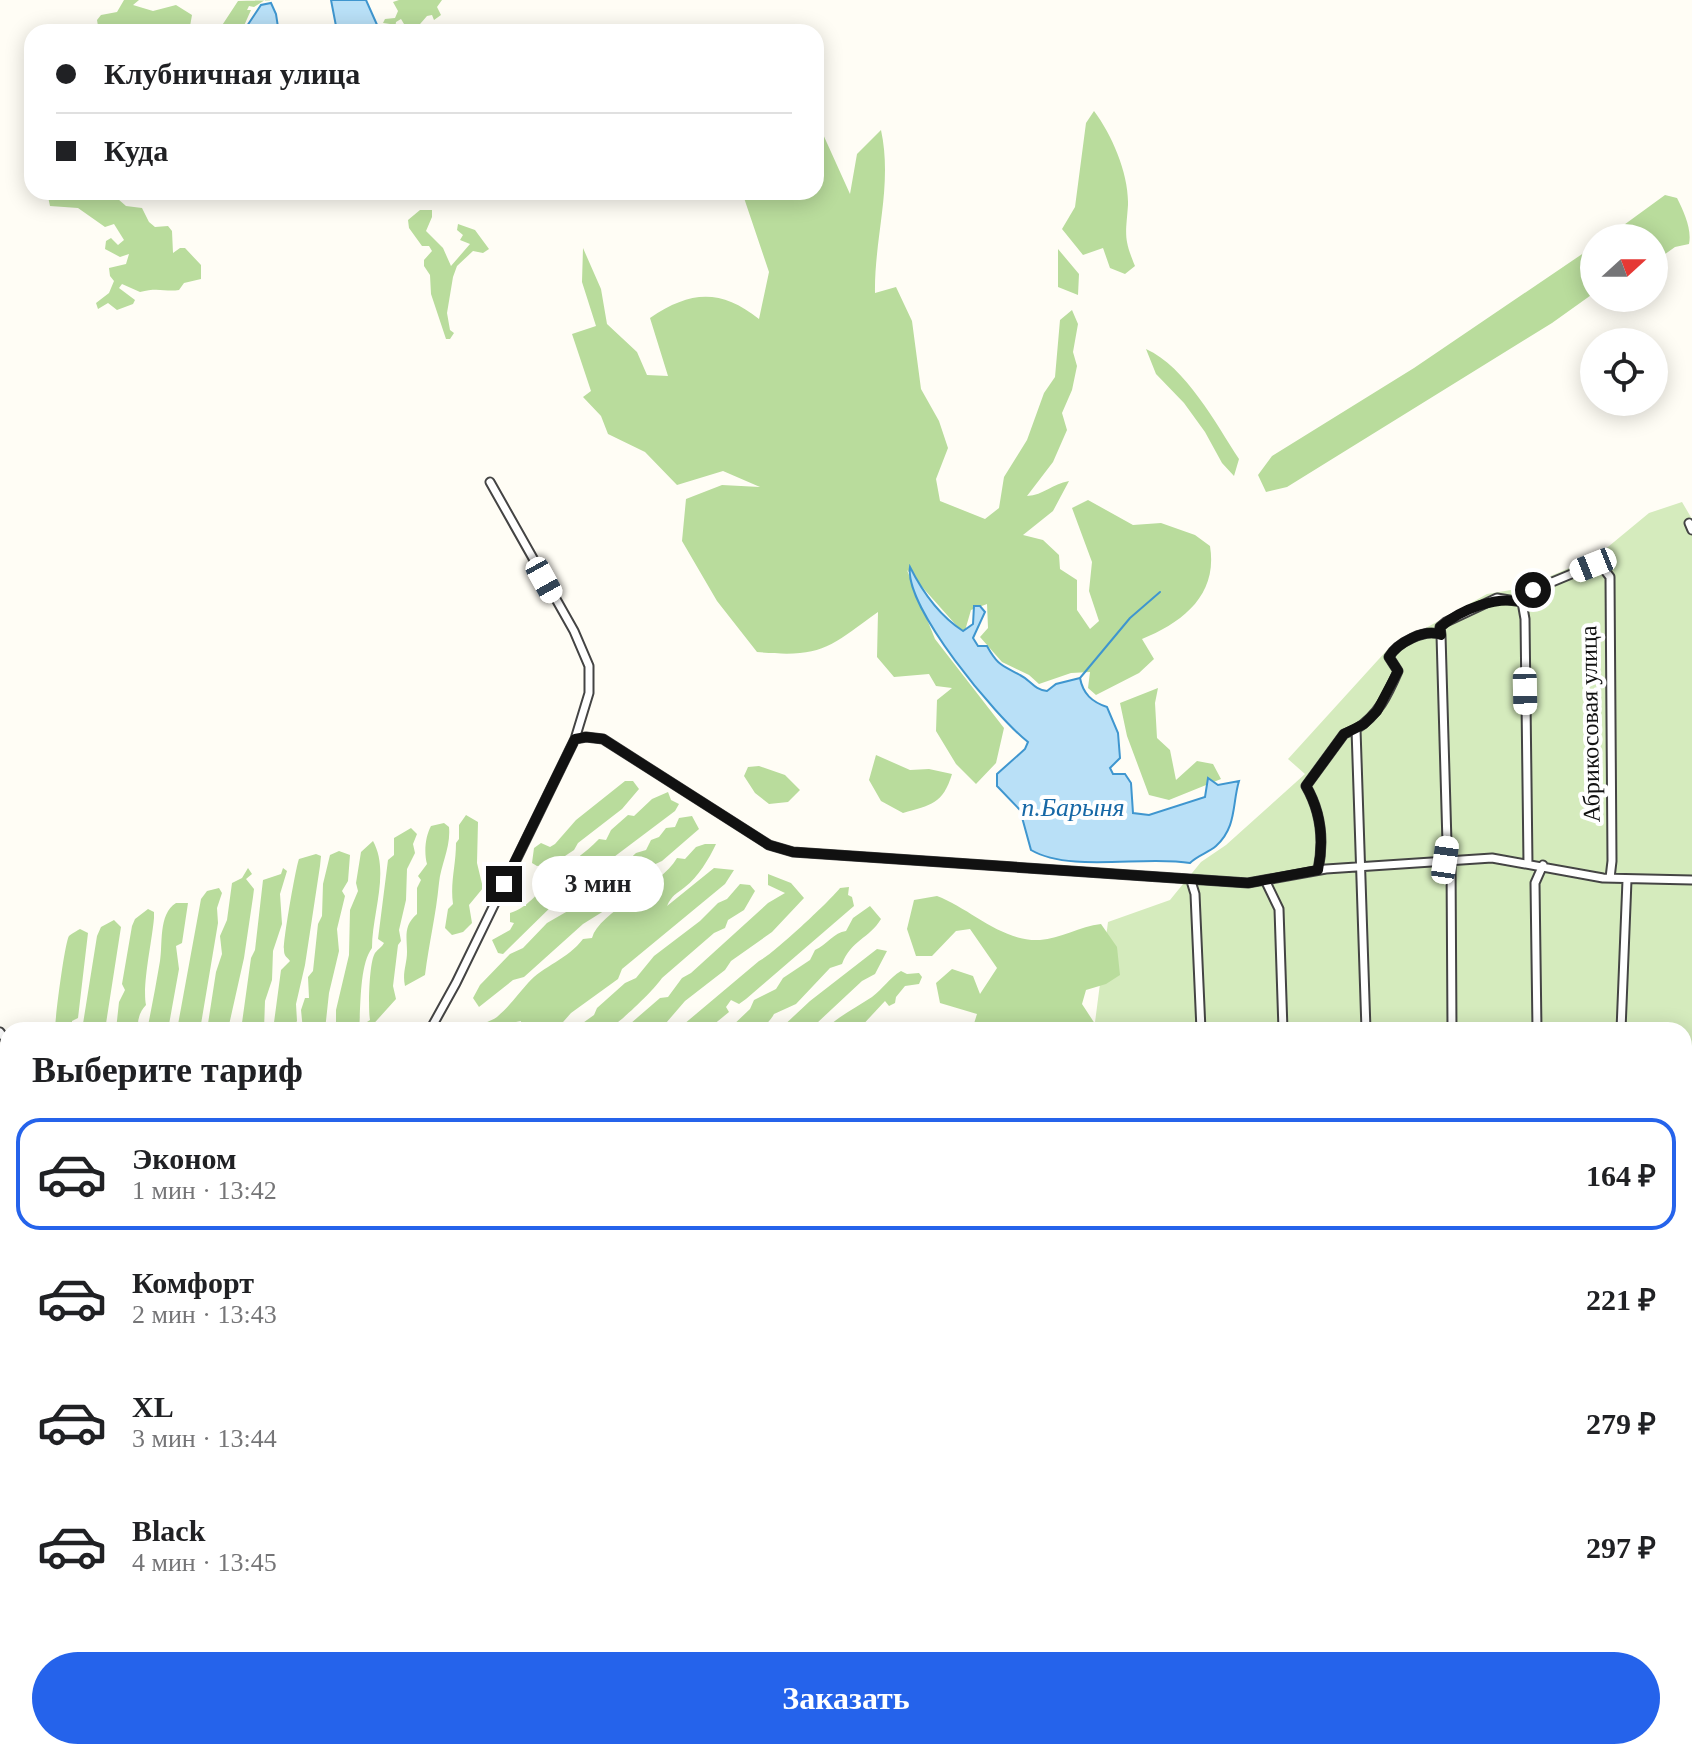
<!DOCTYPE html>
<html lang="ru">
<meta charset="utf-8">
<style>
:root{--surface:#fff;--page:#f2f2f2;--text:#202124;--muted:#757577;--line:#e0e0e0;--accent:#2563eb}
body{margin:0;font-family:Georgia,serif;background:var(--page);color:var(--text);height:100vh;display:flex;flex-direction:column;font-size:30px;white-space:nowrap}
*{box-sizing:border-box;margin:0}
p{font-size:26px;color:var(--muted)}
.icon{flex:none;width:44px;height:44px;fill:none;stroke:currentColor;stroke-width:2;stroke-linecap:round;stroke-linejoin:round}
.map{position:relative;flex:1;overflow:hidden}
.sheet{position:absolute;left:0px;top:1022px;width:1692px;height:738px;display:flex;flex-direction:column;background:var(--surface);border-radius:24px 24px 0 0;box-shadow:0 4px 20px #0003}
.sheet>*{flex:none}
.hud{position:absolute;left:24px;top:24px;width:800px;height:176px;border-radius:24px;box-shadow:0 4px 20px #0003;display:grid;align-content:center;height:176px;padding:0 32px;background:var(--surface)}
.needle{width:52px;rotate:69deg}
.controls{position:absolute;left:1580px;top:224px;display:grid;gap:16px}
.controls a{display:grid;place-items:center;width:88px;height:88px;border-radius:50%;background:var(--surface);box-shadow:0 4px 20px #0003;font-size:40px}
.end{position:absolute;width:36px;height:36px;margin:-18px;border:10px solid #111;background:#fff;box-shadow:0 0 0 4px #fff}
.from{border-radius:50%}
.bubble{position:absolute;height:56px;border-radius:28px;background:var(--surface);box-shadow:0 4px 20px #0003;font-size:26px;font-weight:800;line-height:56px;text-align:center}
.car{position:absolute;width:24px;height:48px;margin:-24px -12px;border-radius:10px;box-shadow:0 0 6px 2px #0007;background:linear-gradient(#fff 24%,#345 0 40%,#fff 0 76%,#345 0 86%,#fff 0)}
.hud b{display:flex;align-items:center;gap:28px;height:76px;font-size:30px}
.hud b+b{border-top:2px solid var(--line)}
.hud i{width:20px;height:20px;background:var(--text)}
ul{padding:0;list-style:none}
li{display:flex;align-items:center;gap:24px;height:112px;margin:0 16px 12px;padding:0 16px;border:4px solid transparent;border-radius:24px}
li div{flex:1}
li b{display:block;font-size:30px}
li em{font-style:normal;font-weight:800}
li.selected{border-color:var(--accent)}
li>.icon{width:72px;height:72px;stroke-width:1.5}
h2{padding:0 32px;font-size:36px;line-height:96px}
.button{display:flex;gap:16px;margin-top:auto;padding:16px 32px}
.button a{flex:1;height:92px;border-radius:48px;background:var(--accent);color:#fff;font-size:32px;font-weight:800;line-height:92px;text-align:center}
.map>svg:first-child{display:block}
.green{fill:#d5ebbd}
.forest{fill:#b9dc9c}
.water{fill:#b9e0f7;stroke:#3f96cf;stroke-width:2}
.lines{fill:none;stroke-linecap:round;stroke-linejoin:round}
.stream{stroke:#3f96cf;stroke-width:2}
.street-casing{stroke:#444;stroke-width:11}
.street{stroke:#fff;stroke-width:7}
.route{stroke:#111;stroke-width:10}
.labels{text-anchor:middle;stroke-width:8;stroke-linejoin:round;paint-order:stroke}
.street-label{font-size:24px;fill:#111;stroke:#fff}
.water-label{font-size:26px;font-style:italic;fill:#1768a6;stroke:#fff}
</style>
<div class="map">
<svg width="1692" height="1759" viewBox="0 0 1692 1759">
<rect width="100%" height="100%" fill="#fffdf5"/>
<path class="green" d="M1682 502 1692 519V1380L1684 1378V1030H1094L1108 922 1170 900 1201 862 1226 845 1305 774 1288 759 1388 649 1487 594 1523 588 1597 556 1649 513Z
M0 1524 8 1526V1752H327V1759H0Z
M619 1752H1051L1043 1759H613Z"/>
<path class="forest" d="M124 0H139L133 5 153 11 176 5 192 15 189 32H99L97 20 101 15 117 12Z
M265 0 254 7 249 6 247 10H251L243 28 244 32H209L219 30 238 1 271 0Z
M399 0H442L437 7 441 15 434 20 432 15 427 16 414 31 407 29 401 19 396 22 395 29H392L390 24 383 23 385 19 395 18 398 11 393 2Z
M1094 111C1112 135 1129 174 1128 205 1126 234 1123 237 1135 266L1125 274 1110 268 1103 248 1083 255 1062 229 1075 207 1086 123Z
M816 130 822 132 850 194 857 154 881 130C893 186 874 238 875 293L896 287 912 321 921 389 939 421 948 448 936 479 940 501 985 519 999 508 1004 477 1027 440 1044 393 1055 377 1060 320 1072 310 1078 324 1073 352 1077 366 1072 390 1062 413 1067 430 1053 462 1027 496C1044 495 1052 484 1069 481L1053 511 1023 535 1043 540 1059 555 1060 569 1077 580V610L1090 629 1099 621 1089 591 1092 562 1072 508 1088 500 1133 525 1161 523 1195 535 1210 546C1218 595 1183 622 1142 639L1154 659 1139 673 1096 695 1088 688 1090 672 1071 673 1039 684 1029 675 1002 662 980 637 988 628 987 604 971 610 964 634 907 570 935 639 1004 728 996 763 976 784 956 764 936 731 937 700 952 688 936 686 929 674 894 677 877 657 878 612C828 648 822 658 757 652L717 601 682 541 686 499 722 485 760 487 723 471 677 485 645 452 608 434 601 416 583 397 591 391 572 334 596 326 582 282 583 248 601 289 607 324 637 352 647 375 668 376 650 318C691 290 721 289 759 319L769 272 742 192H816Z
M47 192H142L136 200 122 196 118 199 126 206 142 208 149 222 155 227 168 226 172 231 173 253 180 248H185L201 265V279L184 283 179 290C165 292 158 287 140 292L122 284 119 288 135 300 133 304 117 310 108 303 98 309 96 303 109 293 114 281 110 276 109 268 126 264 129 254 120 257 105 249 106 241 111 238 118 245 124 240 114 224 105 227 78 208 50 206Z
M1665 195 1677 198C1684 212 1692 229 1689 244L1675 247 1654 262V238H1606Z
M420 210H432V217L426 231 443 248 451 266 470 244 460 240 463 235 457 230 458 224 475 230 489 249 483 253 473 251 457 266 453 277 447 313 450 330 454 333 450 339H446L431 294 430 275 424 266V260L432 251 429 246H422L409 228 408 220Z
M1594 246V293L1552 323 1287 487 1266 492 1258 475 1272 456 1414 368Z
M1058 249 1079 274 1078 295 1058 287Z
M1146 349C1186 367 1216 424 1239 459L1234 476 1222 463 1205 432 1184 403 1156 374Z
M1158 688 1155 703 1157 738 1170 750 1176 780 1197 761 1213 764 1221 779 1169 800 1149 795 1127 736 1120 703Z
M876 755 910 770 929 769 952 774C943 804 931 805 903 813L881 801 869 780Z
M759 766 785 775 800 790 788 802 769 804 755 793 744 776 748 767Z
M625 781H633L639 789 622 809 578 843 574 850 553 864 537 866 532 863 534 848 541 843 550 847 555 844 576 820Z
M668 792 671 800 679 804 675 811 590 875 570 894 561 897 503 954 498 953 492 940 510 930 514 923 510 922V913C530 907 540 889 554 876 569 863 585 854 599 839L606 840 611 830 628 815 634 816 652 799Z
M466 815 478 822 477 863 483 888 469 905 472 923 463 932 452 935 445 928 448 909 453 904C450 883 456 865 456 843L459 839V825Z
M692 816 699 829 662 861 647 868 607 909 583 924 524 977 513 980 479 1007 473 998 480 985 510 954 523 948 547 923 573 908 592 888 610 877 636 853 646 850 651 840 659 837 666 828 675 827 679 818Z
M444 823 449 827C451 847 441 864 439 883 436 915 429 943 425 975L405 986C402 973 407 964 407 952 407 937 403 926 417 914V888L421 880 418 876 427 864C424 853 425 837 431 826Z
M411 828 417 834 413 844 415 853 407 869 406 900 399 930 401 941 398 945 393 986 396 999 369 1029 364 1024 370 1020C368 1009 369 962 375 953 378 949 382 947 384 943L378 939 388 860 394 855V838Z
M373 841C390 872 372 913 372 948 359 965 361 1009 359 1030H336V1010L349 955 350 910 358 891 356 883 361 852Z
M705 844H716C709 859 698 877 685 887 676 894 672 895 667 906L714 868 734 870 725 884 622 969 618 979 571 1013 556 1030H519L521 1021 516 1022 512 1030H476C482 1022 490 1022 497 1017 509 1007 518 994 528 983 543 966 568 959 583 939L592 938C599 912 661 886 677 858L685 859 696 847Z
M339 851 350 855 348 881 342 891 345 896 337 929 339 951 329 993 325 1030H303L301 1010 305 998H309L308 977 313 971 318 924 322 916 323 884 330 855Z
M316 854 321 856 320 866 305 965 296 1004 297 1021 292 1030H273L281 970 290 961C286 956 284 956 284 950 283 941 296 866 299 859Z
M248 868 252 874 246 879 254 889 253 897 244 958 229 1025 232 1030H207L216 972 222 954 220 936 227 920 232 883 242 878Z
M283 868 287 871 280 894 282 924 273 951 272 980 265 1001 264 1030H241L251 958 255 950 263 880 281 874Z
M768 874 791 883 804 898 772 932 731 961 725 970 685 1001 660 1030H623L660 998 668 997 682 978 691 973 768 903 785 893 768 885Z
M740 884 750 885 755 891 744 910 728 920 725 928 714 933 662 978C655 989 616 1027 606 1030 597 1033 582 1030 573 1030L594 1015 597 1008 625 983 636 978 654 956 700 921 718 903 727 899Z
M849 887 848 895 852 897 854 906 746 999 739 1004 731 1000 726 1007 729 1012 707 1030H677L759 961C770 957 831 900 840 888Z
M219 888 222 893 217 908 218 923 200 1030H177L201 899 207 891Z
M937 896C971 909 1002 942 1040 940 1060 939 1080 926 1101 924L1117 947 1120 975 1106 984 1086 990 1082 1004 1099 1030H972L977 1014 940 1003 936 983 952 969 973 976 980 994 997 968 970 929 956 931 932 956H916L907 929 914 900Z
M176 903H188L182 943 176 946 179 969 168 1030H147C152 1007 156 984 160 961 163 945 158 914 176 903Z
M870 906 881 919C869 939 851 940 842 964L830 968 796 1004 774 1014C765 1032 746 1030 728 1030L750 1009 754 1000 776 989 783 978 810 960 815 950C827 945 834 932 846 931L853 918Z
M148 909 154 912V918C152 942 142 985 146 1005 140 1011 136 1022 139 1030H116L119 1002 125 990 122 984 132 926 135 919Z
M114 920 121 927 105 1030H82L97 936 101 927Z
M80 929 88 933 78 1018 72 1021V1030H55C55 1018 65 941 69 936 71 934 78 930 80 929Z
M877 949 887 951 875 974 862 981 817 1023 806 1030H779L810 1001Z
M901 971 907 974 919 973 922 977 919 984 905 986 896 997 895 1003 889 1006 885 1001 858 1030H825C838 1016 857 1007 872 997 883 989 889 978 901 971Z
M1692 1605V1759H1374L1375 1752H1684V1608Z
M336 1752H613L607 1759H335Z
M1129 1752H1349L1331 1759H1127Z"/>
<path class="water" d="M331 0H366L378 27 386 32 318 31 316 25 336 26Z
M271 3 276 14 278 27 272 32H243L261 5Z
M910 567C922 591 940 616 963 631L973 624 974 606H980L985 612 973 638 978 646H987C998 666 1002 665 1020 675 1032 681 1033 689 1047 691L1056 684 1080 678C1083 694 1092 702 1107 707L1118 733 1120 758 1110 768 1113 774H1125L1131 783 1133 813 1149 815 1205 797 1208 778 1218 785 1239 781C1232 804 1237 827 1216 846 1208 853 1198 855 1190 863 1146 855 1070 873 1031 850L1020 810 997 786V774L1025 749 1028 742C996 717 904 607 910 567Z"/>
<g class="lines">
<path class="stream" d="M1080 678 1130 618 1160 592"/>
<defs>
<path id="street" d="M1689 523 1692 530
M1522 602 1533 590 1593 565 1603 568 1610 577 1612 861 1610 878
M1441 635 1447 843 1445 860
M1356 729C1378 716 1388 694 1398 671L1389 657C1397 643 1425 628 1441 635L1440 627 1446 622 1497 598 1522 602 1525 619 1528 864
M575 739 586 737 603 739 769 845 793 852 1248 883 1326 869 1492 858 1603 878 1692 880
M1451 860 1452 1030
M1318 870C1324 841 1321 812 1306 786L1344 734 1356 729 1366 1030
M1265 880 1279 909 1283 1030
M1191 881 1195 894 1201 1030
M430 1030 456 983 575 739 589 693V666L574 631 490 482
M1537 1030 1535 883 1543 865
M1621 1030 1627 880
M0 1032 8 1043
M0 1246 8 1191
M0 1309 8 1304
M1684 1372 1692 1374
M1027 1759 1035 1752"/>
</defs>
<use href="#street" class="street-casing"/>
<use href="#street" class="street"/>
</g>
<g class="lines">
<path class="route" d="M504 884 575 739 586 737 603 739 769 845 793 852 1248 883 1318 870C1324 841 1321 812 1306 786L1344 734 1364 724 1377 711 1398 671 1389 657C1397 643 1425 628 1441 635L1440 627C1462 609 1495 596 1522 602L1533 590"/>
</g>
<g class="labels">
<g class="street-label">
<text transform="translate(1590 724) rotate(-91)" y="8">Абрикосовая улица</text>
</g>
<g class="water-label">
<text x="1073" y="816">п.Барыня</text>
</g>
</g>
</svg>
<div class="controls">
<a><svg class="needle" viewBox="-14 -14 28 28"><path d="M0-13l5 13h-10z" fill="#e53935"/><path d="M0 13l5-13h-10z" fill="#757577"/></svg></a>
<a><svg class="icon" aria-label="locate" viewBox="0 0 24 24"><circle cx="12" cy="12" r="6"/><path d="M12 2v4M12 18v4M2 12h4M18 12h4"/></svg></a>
</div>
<i class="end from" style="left:1533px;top:590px"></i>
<i class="end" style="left:504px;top:884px"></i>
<div class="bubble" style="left:532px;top:856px;width:132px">3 мин</div>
<i class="car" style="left:1593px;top:565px;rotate:248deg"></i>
<i class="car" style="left:544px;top:580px;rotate:151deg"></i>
<i class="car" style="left:1525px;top:691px;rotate:179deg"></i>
<i class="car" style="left:1445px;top:860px;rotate:8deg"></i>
<div class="hud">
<b><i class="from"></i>Клубничная улица</b>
<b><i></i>Куда</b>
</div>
<section class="sheet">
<h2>Выберите тариф</h2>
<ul>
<li class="selected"><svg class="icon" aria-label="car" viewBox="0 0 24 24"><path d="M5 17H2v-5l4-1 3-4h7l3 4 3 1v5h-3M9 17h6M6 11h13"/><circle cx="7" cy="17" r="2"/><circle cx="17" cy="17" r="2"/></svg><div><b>Эконом</b><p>1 мин · 13:42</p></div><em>164 ₽</em></li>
<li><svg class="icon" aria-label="car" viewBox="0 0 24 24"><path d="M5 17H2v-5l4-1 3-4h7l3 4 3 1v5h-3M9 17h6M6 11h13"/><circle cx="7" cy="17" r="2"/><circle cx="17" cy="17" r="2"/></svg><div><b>Комфорт</b><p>2 мин · 13:43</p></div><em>221 ₽</em></li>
<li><svg class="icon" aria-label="car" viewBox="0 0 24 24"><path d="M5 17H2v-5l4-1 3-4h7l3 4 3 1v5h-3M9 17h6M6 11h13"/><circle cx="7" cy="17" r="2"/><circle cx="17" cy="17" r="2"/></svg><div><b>XL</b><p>3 мин · 13:44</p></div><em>279 ₽</em></li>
<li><svg class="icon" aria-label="car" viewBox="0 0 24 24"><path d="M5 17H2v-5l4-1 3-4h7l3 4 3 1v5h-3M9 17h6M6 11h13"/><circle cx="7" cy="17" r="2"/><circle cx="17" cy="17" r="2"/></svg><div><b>Black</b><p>4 мин · 13:45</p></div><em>297 ₽</em></li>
</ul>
<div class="button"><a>Заказать</a></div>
</section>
</div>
